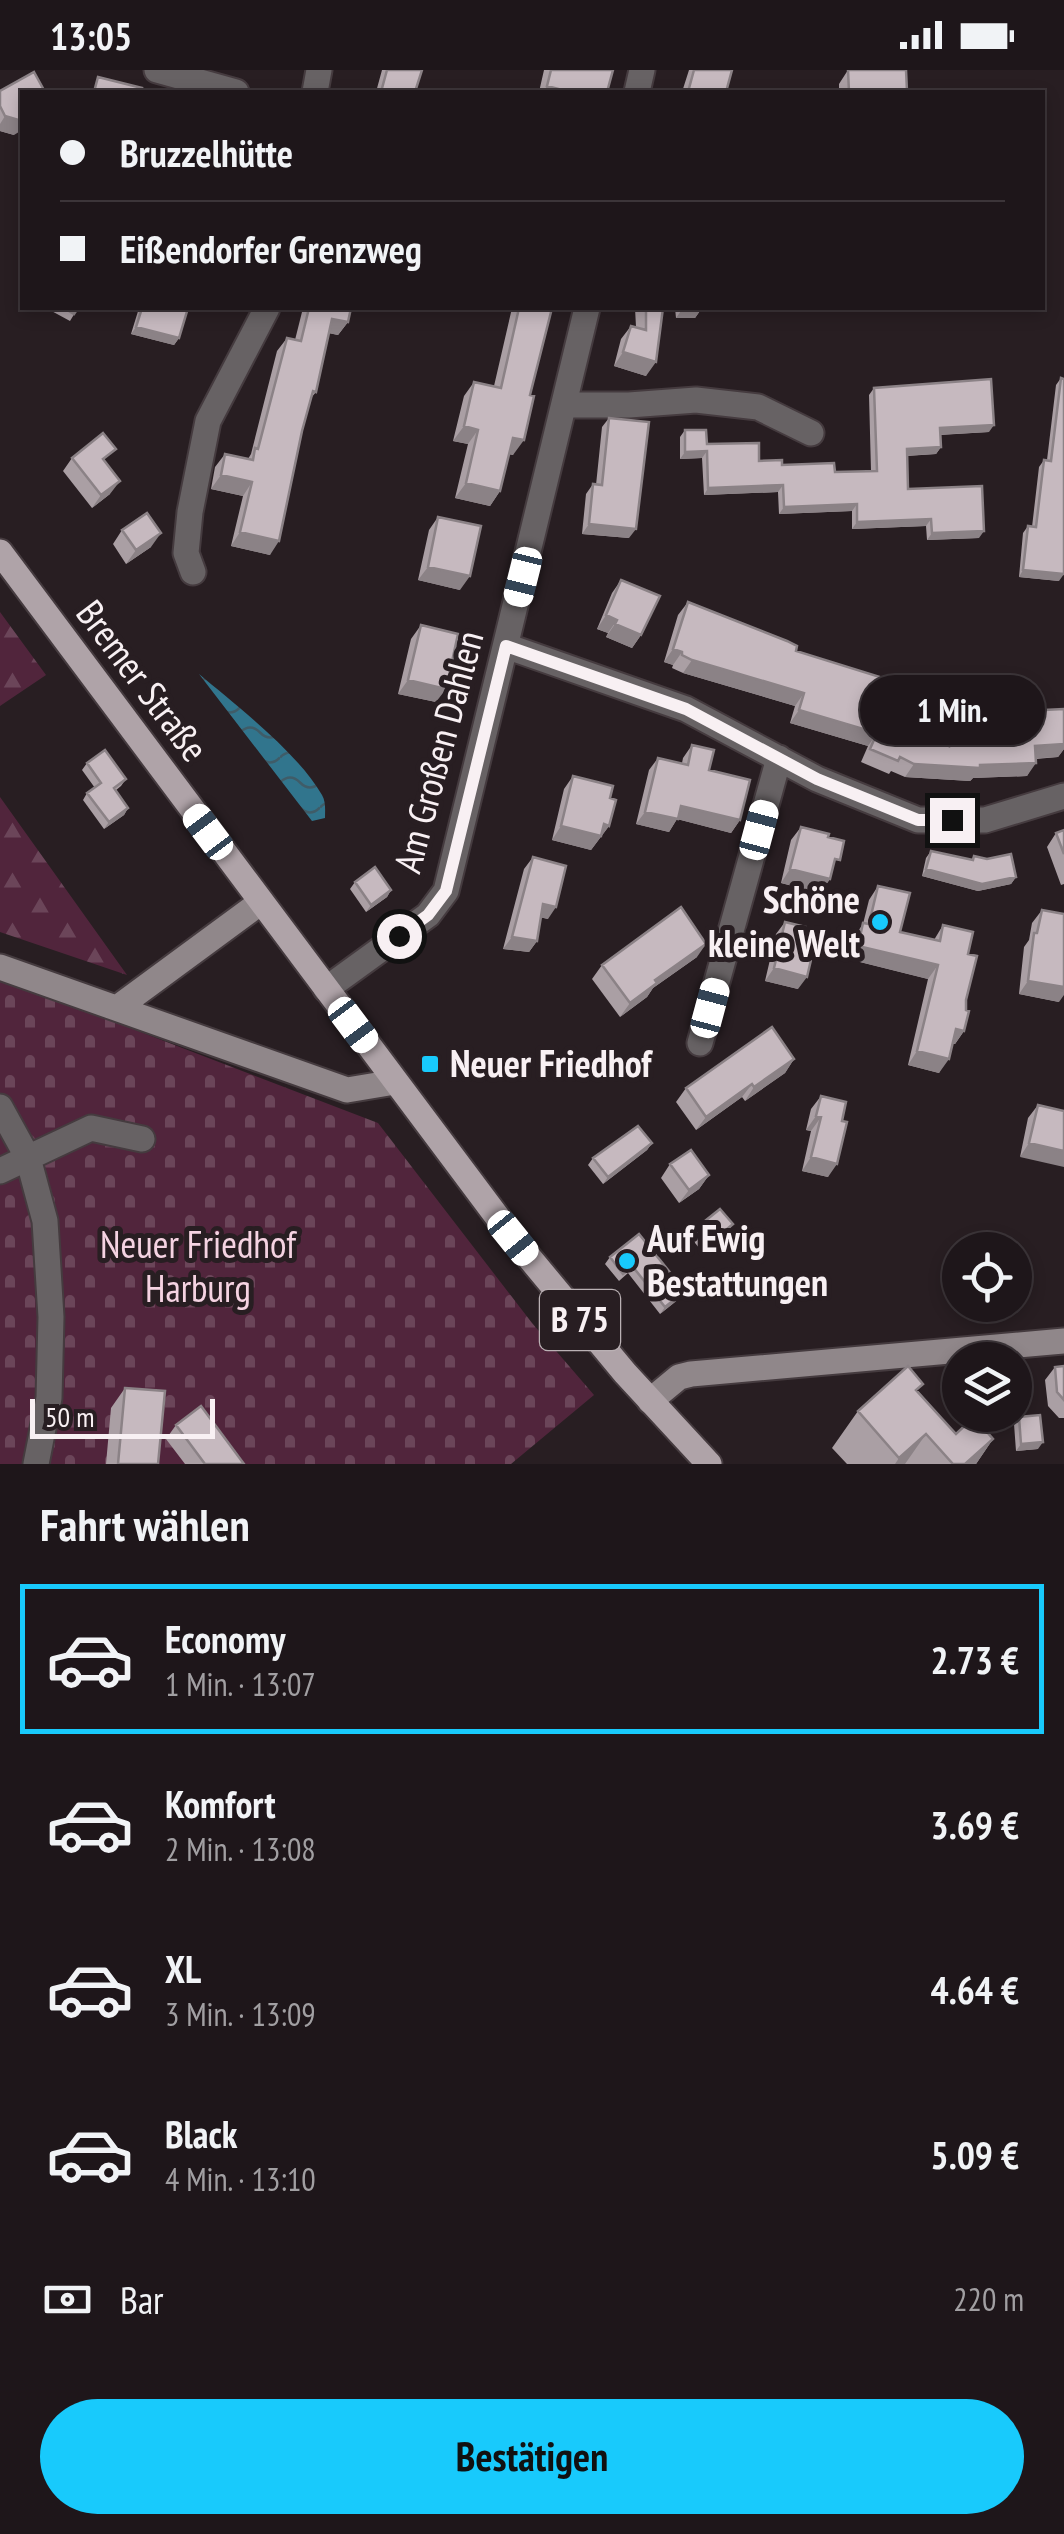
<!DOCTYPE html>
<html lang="de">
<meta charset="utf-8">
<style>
:root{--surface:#1e161a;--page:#2b2327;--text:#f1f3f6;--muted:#a19fa2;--line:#3c3539;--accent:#18cafc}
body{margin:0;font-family:"PT Sans Narrow",sans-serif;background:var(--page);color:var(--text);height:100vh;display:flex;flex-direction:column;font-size:38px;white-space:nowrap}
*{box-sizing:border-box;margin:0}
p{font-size:32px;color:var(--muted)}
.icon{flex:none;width:55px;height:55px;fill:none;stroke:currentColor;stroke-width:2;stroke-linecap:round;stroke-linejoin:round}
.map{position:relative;height:1394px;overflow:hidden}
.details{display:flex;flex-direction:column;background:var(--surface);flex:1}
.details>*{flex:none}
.guide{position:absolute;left:20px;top:20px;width:1025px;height:220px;border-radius:0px;box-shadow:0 5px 15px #0003,0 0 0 2px var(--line);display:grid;align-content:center;height:220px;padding:0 40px;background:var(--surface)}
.tools{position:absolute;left:942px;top:1162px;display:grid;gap:20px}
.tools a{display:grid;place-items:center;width:90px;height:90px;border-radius:50%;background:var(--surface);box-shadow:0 5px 15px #0003,0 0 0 2px var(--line);font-size:50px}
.scale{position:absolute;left:30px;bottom:25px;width:185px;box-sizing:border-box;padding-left:10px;border:5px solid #f8f0f3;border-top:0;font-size:28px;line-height:35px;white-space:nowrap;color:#f8f0f3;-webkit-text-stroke:8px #281e22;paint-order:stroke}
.end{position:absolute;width:45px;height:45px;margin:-22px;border:12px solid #f8f0f3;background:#111;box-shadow:0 0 0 5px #111}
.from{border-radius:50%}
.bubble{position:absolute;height:70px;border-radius:35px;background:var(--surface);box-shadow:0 5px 15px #0003,0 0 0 2px var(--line);font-size:32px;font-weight:600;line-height:70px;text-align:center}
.car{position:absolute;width:30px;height:60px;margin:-30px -15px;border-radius:12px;box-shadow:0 0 8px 2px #0007;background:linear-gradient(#fff 24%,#345 0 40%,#fff 0 76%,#345 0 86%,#fff 0)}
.guide b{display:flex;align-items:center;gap:35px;height:95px;font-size:38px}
.guide b+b{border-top:2px solid var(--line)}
.guide i{width:25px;height:25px;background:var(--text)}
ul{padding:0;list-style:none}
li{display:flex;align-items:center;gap:30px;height:150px;margin:0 20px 15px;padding:0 20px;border:5px solid transparent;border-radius:0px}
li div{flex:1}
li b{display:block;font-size:38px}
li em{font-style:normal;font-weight:600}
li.active{border-color:var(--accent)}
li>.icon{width:90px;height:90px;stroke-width:1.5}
h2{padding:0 40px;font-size:45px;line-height:120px}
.pay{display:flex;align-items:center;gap:25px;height:110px;padding:0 40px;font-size:38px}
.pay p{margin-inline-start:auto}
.cta{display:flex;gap:20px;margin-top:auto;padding:20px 40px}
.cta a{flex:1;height:115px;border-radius:60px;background:var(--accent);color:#111;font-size:40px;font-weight:600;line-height:115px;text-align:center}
.status{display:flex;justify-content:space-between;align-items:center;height:70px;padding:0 50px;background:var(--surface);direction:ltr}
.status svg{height:28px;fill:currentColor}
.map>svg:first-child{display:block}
.forest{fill:url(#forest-firs)}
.cemetery{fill:url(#cemetery-stones)}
.water{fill:url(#water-waves)}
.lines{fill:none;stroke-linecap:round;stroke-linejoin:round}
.street-casing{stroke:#453b3f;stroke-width:29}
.secondary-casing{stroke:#453b3f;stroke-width:29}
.primary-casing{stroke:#453b3f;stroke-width:29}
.street{stroke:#676264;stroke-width:25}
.secondary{stroke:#90878a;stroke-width:25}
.primary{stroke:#afa3a8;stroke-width:25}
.wall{fill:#aa9fa4}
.shaded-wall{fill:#8b8286}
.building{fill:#c6b9bf;stroke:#8b8286;stroke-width:2.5}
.route{stroke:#f8f0f3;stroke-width:12}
.poi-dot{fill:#18cafc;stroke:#281e22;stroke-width:4}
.labels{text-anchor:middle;stroke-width:10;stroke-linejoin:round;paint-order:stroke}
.shield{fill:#281e22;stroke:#bab1b4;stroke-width:2.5}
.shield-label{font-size:35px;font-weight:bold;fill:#f8f0f3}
.street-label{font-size:38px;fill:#f8f0f3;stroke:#281e22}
.poi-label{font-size:38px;font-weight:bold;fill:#f8f0f3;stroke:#281e22;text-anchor:start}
.park-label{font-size:38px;fill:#f5d3e2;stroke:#281e22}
</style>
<div class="status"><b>13:05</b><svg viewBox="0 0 49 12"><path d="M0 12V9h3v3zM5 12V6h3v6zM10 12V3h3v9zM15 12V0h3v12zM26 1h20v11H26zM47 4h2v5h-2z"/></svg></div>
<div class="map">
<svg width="1064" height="1394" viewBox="0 0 1064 1394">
<defs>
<pattern id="forest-firs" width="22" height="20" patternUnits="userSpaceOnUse" patternTransform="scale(2.5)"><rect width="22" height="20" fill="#51253c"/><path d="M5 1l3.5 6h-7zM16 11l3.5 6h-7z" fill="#6b4559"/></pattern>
<pattern id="cemetery-stones" width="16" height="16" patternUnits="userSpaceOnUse" patternTransform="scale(2.5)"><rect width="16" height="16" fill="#51253c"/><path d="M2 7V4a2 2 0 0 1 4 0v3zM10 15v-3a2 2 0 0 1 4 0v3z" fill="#6b4559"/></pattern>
<pattern id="water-waves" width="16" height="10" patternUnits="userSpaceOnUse" patternTransform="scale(2.5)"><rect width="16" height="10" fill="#31758d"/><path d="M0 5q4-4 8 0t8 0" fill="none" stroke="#3f5c68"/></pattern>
</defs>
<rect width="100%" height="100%" fill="#281e22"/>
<path class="forest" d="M0 542 46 605 0 636Z
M0 726V727L127 905 0 862Z"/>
<path class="cemetery" d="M0 908 378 1053 532 1253 594 1325 511 1394H0Z"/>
<path class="water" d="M199 604C236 635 298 683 322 725 326 732 325 740 325 748L312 751Z"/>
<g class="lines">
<defs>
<path id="street" d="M157 0 236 22
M315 22 319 0
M637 22 642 0
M565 335H629L696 330 758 337 811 363
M193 502 186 483 190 442 208 351 267 238
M506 576 686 639 817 709 918 750H985L1064 726
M326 919 428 845 446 821 587 238
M700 973 779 688
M0 1037 28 1088 45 1151 51 1247 49 1328 36 1394
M0 1101 91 1058 142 1069"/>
<path id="secondary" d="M0 897 347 1020 395 1012
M117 938 261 832
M650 1331 679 1307 691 1304 1064 1271"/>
<path id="primary" d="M0 482 513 1168 625 1303 709 1394"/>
</defs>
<use href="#street" class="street-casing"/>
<use href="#secondary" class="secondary-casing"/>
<use href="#primary" class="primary-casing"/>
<use href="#street" class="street"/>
<use href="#secondary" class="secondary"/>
<use href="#primary" class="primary"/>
</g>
<path class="wall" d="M382 0H422L415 22H376Z
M544 0H613L607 22H539Z
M689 0H732L726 22H682Z
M848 0 906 22H839V14Z
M0 21 14 65 0 61Z
M46 238H78L70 251Z
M139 238H188L179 268 174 275 131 264Z
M303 238H351L348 252 338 265 329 263 316 322 311 328 270 485 231 476 243 426 211 419 215 397 225 384 248 389 251 384 277 281 287 268 295 270Z
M512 238H552L513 385 509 384 500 421 490 436 455 428 468 374 453 371 464 326 474 312 494 316Z
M635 238H663L646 306 614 296 621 269 631 256 636 257Z
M675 238H702L695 248H676Z
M1061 308 1059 511 1019 507 1023 463 1028 456 1032 457 1039 397 1044 390H1047L1056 315Z
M874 318 989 362 940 365 941 377 936 384 907 386 908 419 979 468 927 470 926 456 852 459V441L779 444 778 422 704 425 702 388 680 389V367L685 360 707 374 759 391 835 402 871 401 869 325Z
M609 348 629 468 582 464 586 424 593 414 596 415 602 357Z
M72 388 106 393 110 424 92 438 63 401Z
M438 447 460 520 418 510 429 460Z
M122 460 151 477 126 494 113 474Z
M621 510 641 565 632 578 606 567 608 563 597 559 612 523Z
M688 532 796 581 870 641 940 672 946 663V634L955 621 977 638 986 665 1016 663 1015 654 1024 641 1064 639V679L1058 687 1036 689 1027 706 973 708 970 711 905 707 891 701 889 704 861 692 868 676 790 653 795 636 683 603 672 598 673 595 664 592 678 545Z
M421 555 436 632 398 624 411 569Z
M692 675 740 750 731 763 677 749 669 762 636 754 649 700 658 688 682 693 683 688Z
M87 693 126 709 121 716 115 721 128 738 124 745 104 759 83 730 87 723 95 718 82 700Z
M573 706 610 728 609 756 591 780 552 770 564 719Z
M801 757 828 767 832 802 830 809 820 823 781 813 791 770Z
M1064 760V814L1061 815 1047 777 1056 763Z
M931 781 971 790 974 786 1016 807 1011 814 978 821 922 806 926 788Z
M533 787 548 849 540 847 537 871 529 882 503 879 524 799Z
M355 812 391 820 387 827 366 842 350 819Z
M878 816 900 862 934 870 943 855 968 884 964 961 955 974H952L939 1003 908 995 928 909 848 889 854 867 863 854 869 830Z
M1042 840 1059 932 1019 924 1024 877 1029 870 1032 853Z
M785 852 798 919 765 911 776 864Z
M697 887 653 918 647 927 620 947 592 909 602 895Z
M794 989 785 1003 745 1031 742 1027 696 1060 676 1032 686 1018Z
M821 1026 842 1051 828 1107 802 1101 811 1061 806 1060 811 1039Z
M1038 1035 1064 1041 1020 1087 1028 1048Z
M652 1073 647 1080 603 1114 588 1095 593 1088Z
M670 1094 709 1105 699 1119 679 1133 661 1108Z
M700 1155 723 1168 704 1184 691 1168Z
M639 1164 680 1228 660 1244 628 1203 619 1211 605 1194 610 1187Z
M1064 1296V1348H1059L1048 1336 1045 1310 1055 1297Z
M125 1318 158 1394H106L111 1338Z
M918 1321 956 1364 993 1369 976 1394H847L832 1378 858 1341Z
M1019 1347 1038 1379 1016 1381 1014 1354Z
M176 1355 244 1394H185L166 1369Z"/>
<path class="shaded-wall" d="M547 16 566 21 565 22H543Z
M5 46 22 51V60L14 65 0 61V54Z
M683 238H702L695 248H676Z
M332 249 348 252 338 265 323 262Z
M136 257 179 268 174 275 131 264Z
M623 282 656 292 646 306 614 296Z
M994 355 989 362 935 365 940 358Z
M464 356 478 360 468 374 453 371Z
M513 368 524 370 513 385 503 383Z
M941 377 936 384 902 386 907 379Z
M707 381 702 388 680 389 685 382Z
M221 405 252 412 243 426 211 419Z
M120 411 110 424 92 438 101 425Z
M466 413 500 421 490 436 455 428Z
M783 415 778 422 704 425 708 418Z
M857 434 852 441 779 444 784 437Z
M931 449 926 456 852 459 857 452Z
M589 454 636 459 629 468 582 464Z
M984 461 979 468 927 470 932 463Z
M240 462 279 471 270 485 231 476Z
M161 463 151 477 126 494 136 480Z
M428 497 470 506 460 520 418 510Z
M1023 500 1064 504 1059 511 1019 507Z
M606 545 617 550 608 563 597 559Z
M615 554 641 565 632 578 606 567Z
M673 579 682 582 673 595 664 592Z
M692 590 804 623 795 636 683 603Z
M408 610 446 619 436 632 398 624Z
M799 640 877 663 868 676 790 653Z
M1064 674V679L1058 687 1026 689 1035 676Z
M1036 693 1027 706 973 708 970 711 905 707 914 694 980 695Z
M681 736 740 750 731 763 677 749 669 762 636 754 645 742Z
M128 738 124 745 104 759 109 752Z
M604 754 609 756 591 780 552 770 561 756Z
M790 799 830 809 820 823 781 813Z
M926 799 1016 807 1011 814 978 821 922 806Z
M391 820 387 827 366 842 371 835Z
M543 834 556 837 548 849 534 846Z
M512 867 537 871 529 882 503 879Z
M706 874 697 887 653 918 647 927 620 947 630 933 655 910Z
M858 876 938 895 928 909 848 889Z
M774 898 807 907 798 919 765 911Z
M1028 911 1064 917V925L1059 932 1019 924Z
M956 959 964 961 955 974 946 972Z
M917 981 949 989 939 1003 908 995Z
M794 989 785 1003 745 1031 754 1017Z
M752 1014 742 1027 696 1060 706 1047Z
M816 1046 821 1047 811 1061 806 1060Z
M652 1073 647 1080 603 1114 608 1107Z
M1029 1073 1064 1081V1097L1020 1087Z
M811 1087 837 1094 828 1107 802 1101Z
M709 1105 699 1119 679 1133 689 1120Z
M733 1154 723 1168 704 1184 714 1170Z
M685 1221 680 1228 660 1244 665 1237Z
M926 1364 905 1394H895L899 1388Z
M993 1369 976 1394H965Z
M1043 1372 1038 1379 1016 1381 1021 1374Z"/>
<path class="building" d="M387 0H422L415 22H381Z
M551 0H613L607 22H566V21L547 16Z
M694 0H732L726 22H688Z
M848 0H906L907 21 849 22Z
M34 2 45 22H22V51L5 46 0 36V21Z
M98 7 142 18 141 22H94Z
M64 238H78L74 244Z
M142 238H188L179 268 136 257Z
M309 238H351L348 252 332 249 316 322 313 321 302 361 279 471 240 462 252 412 221 405 225 384 253 390 255 378 258 379 287 268 301 271Z
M519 238H552L530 325 534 326 524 370 513 368 500 421 466 413 478 360 464 356 474 312 501 318Z
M646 238H663L656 292 623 282 631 256 646 260Z
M1061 308 1064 309V504L1023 500 1028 456 1036 457 1044 390 1051 391Z
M991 309 994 355 940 358 941 377 907 379 908 419 982 416 984 461 932 463 931 449 857 452V434L784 437 783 415 708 418 707 381 685 382V360H706L707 374 759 373V391L782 390V395L834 393 835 402 877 401 874 318Z
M609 348 649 352 636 459 589 454 593 414 602 415Z
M103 363 116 379 103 389 120 411 101 425 72 388Z
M147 443 161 463 136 480 122 460Z
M438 447 481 456 470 506 428 497Z
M621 510 660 526 641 565 615 554 617 550 606 545Z
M688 532 787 571 797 576 796 581 880 607 870 641 949 676 950 658H955V621L978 622 977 638 987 639 986 665 1025 663 1024 641 1064 639V674L1035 676 1036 693 980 695V698L914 694 900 687 898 691 870 679 877 663 799 640 804 623 692 590 682 585V582L673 579Z
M421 555 458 564 446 619 408 610Z
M692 675 714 680 709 700 750 710 740 750 681 736 678 749 645 742 658 688 688 695Z
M105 680 126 709 114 718 128 738 109 752 87 723 101 713 87 693Z
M573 706 613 716 610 728 616 730 609 756 604 754 601 766 561 756Z
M801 757 829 764 828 767 844 771 840 790 835 789 830 809 790 799Z
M1064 760V784L1056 763Z
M931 781 973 790 974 786 987 789 1011 784 1016 807 982 814 926 799Z
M533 787 566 796 556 837 543 834 537 871 512 867Z
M375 797 391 820 371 835 355 812Z
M878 816 910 823 900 862 940 871 943 855 973 862 968 884 977 886 966 930V940L969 941 964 961 956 959 949 989 917 981 938 895 858 876 863 853 869 854Z
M681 837 706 874 655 910 657 913 630 933 602 895Z
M1042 840 1064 844V917L1028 911 1034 863H1037Z
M785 852 818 860 807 907 774 898Z
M772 957 794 989 754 1017 752 1014 706 1047 686 1018Z
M821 1026 846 1032 842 1051 847 1052 837 1094 811 1087 821 1047 816 1046Z
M1038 1035 1064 1041V1081L1029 1073Z
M638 1056 652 1073 608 1107 593 1088Z
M691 1080 709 1105 689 1120 670 1094Z
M720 1139 733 1154 714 1170 700 1155Z
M639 1164 685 1221 665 1237 633 1197 623 1204 610 1187Z
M908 1296 923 1314 916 1320 956 1364 974 1347 993 1369 965 1394H953L926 1364 899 1388 858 1341Z
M1064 1296V1330L1057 1322 1055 1297Z
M125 1318 165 1321 158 1394H118Z
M201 1336 244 1394H205L176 1355Z
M1040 1345 1043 1372 1021 1374 1019 1347Z"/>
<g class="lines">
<path class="route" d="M399 866 428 845 446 821 506 576 686 639 817 709 918 750H952"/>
</g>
<g class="poi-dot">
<circle cx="880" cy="852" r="10"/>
<rect x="420" y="984" width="20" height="20" rx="5"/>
<circle cx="627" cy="1191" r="10"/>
</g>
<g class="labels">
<rect class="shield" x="540" y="1220" width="80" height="60" rx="8"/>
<g class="shield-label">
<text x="580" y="1262">B 75</text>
</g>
<g class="street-label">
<text transform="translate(142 611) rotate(53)" y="13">Bremer Straße</text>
<text transform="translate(439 682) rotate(-75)" y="13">Am Großen Dahlen</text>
</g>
<g class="poi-label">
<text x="860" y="843" text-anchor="end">Schöne<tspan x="860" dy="44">kleine Welt</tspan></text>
<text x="450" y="1007">Neuer Friedhof</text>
<text x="647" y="1182">Auf Ewig<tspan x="647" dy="44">Bestattungen</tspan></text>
</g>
<g class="park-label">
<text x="198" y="1188">Neuer Friedhof<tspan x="198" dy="44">Harburg</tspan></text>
</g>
</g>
</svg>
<div class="tools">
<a><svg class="icon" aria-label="locate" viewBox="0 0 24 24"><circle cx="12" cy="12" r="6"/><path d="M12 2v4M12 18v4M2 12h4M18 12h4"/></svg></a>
<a><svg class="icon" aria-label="layers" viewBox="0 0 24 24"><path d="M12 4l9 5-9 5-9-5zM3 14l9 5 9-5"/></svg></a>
</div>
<div class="scale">50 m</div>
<i class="end from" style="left:399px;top:866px"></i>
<i class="end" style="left:952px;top:750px"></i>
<div class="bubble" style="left:860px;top:605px;width:185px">1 Min.</div>
<i class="car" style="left:523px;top:507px;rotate:194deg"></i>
<i class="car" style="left:759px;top:760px;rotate:15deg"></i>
<i class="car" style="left:208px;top:762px;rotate:323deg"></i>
<i class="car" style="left:710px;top:938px;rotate:15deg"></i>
<i class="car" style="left:353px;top:955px;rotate:143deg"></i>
<i class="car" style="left:513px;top:1168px;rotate:141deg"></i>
<div class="guide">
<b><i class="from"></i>Bruzzelhütte</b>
<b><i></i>Eißendorfer Grenzweg</b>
</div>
</div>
<section class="details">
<h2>Fahrt wählen</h2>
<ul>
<li class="active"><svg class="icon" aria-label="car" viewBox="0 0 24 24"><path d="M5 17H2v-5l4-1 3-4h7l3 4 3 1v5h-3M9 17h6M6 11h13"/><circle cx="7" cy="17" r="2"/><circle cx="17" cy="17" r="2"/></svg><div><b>Economy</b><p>1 Min. · 13:07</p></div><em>2.73 €</em></li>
<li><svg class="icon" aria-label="car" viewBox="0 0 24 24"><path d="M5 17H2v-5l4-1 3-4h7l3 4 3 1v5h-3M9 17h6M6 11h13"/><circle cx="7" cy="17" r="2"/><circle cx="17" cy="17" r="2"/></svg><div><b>Komfort</b><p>2 Min. · 13:08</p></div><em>3.69 €</em></li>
<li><svg class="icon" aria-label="car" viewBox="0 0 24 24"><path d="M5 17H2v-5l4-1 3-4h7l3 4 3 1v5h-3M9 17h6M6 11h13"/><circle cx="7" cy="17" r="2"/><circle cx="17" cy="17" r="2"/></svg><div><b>XL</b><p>3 Min. · 13:09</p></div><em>4.64 €</em></li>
<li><svg class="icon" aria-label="car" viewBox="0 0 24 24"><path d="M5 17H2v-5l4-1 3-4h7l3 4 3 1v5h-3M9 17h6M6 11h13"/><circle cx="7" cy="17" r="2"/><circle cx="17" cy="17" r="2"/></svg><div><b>Black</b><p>4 Min. · 13:10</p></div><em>5.09 €</em></li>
</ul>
<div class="pay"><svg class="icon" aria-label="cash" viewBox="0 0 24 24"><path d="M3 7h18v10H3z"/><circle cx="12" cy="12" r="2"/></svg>Bar<p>220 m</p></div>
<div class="cta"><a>Bestätigen</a></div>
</section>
